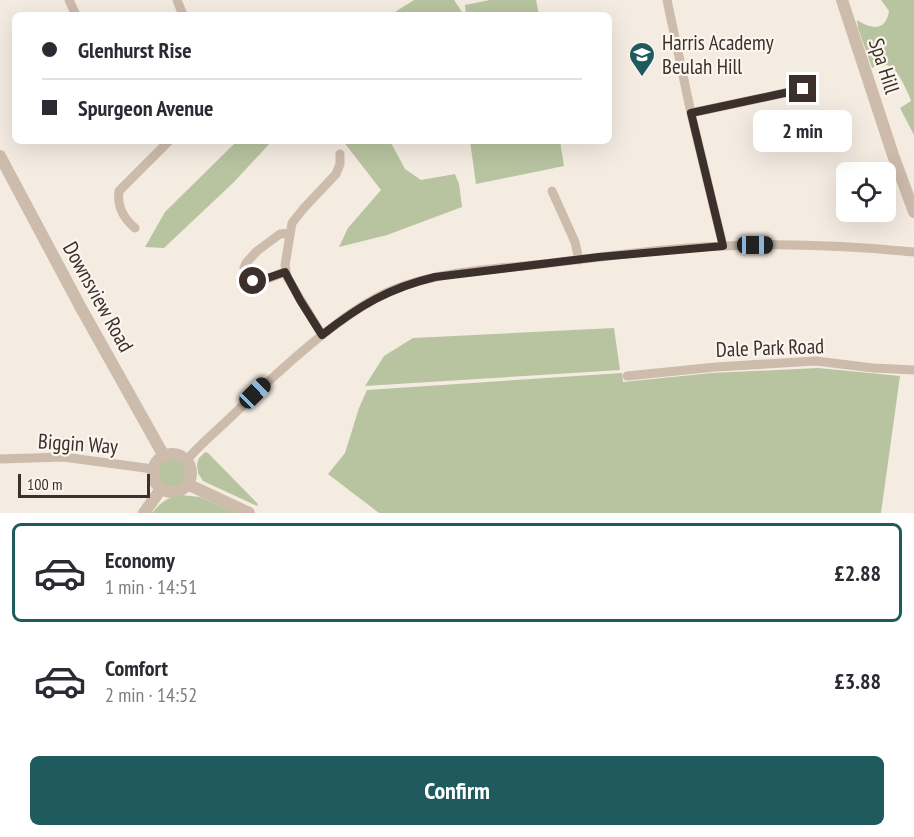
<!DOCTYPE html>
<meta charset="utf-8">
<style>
:root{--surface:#fff;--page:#f7f7f7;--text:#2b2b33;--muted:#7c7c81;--line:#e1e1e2;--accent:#1f5a5e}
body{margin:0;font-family:"PT Sans Narrow",sans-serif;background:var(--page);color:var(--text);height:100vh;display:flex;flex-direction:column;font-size:22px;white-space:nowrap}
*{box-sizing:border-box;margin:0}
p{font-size:20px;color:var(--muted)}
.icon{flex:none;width:33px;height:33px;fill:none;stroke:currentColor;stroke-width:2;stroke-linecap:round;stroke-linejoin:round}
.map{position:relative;height:513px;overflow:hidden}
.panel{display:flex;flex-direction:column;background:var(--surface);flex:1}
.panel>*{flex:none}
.guide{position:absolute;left:12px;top:12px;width:600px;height:132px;border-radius:9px;box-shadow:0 6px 24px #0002;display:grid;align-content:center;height:132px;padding:0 30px;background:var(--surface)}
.buttons{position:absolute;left:836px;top:162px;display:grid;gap:12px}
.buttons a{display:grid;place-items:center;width:60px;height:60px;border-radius:9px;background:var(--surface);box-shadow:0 6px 24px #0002;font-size:30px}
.scale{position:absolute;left:18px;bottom:15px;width:132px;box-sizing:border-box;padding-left:6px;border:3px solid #3b302b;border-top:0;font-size:16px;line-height:21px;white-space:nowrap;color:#3b302b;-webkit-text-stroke:4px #fbf5ee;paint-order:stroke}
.end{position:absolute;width:27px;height:27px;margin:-14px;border:8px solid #3b302b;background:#fff;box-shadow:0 0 0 3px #fff}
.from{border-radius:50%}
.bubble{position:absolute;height:42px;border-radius:9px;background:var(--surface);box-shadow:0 6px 24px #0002;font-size:20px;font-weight:600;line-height:42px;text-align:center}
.car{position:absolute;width:18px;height:36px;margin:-18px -9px;border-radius:8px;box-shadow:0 0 4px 2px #0007;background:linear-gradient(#222 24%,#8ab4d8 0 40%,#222 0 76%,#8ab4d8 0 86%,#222 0)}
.guide b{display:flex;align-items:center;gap:21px;height:57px;font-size:22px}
.guide b+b{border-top:2px solid var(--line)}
.guide i{width:15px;height:15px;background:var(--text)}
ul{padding:10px 0 0;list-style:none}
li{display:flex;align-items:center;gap:18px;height:99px;margin:0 12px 9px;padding:0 18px;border:3px solid transparent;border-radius:9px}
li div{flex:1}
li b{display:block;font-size:22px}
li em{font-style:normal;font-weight:600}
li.current{border-color:var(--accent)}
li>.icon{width:54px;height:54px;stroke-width:1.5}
.cta{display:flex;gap:12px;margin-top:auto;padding:12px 30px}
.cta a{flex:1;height:69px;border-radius:9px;background:var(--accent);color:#fff;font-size:24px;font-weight:600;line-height:69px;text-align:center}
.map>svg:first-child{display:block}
.green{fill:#b8c4a0}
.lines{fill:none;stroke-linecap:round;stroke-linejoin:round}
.minor{stroke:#cdbbac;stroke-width:9}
.tertiary{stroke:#cdbbac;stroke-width:12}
.route{stroke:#3b302b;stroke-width:8}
.labels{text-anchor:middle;stroke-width:4.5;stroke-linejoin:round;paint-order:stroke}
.poi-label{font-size:21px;fill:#3b302b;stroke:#fbf5ee;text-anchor:start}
.street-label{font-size:21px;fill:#3b302b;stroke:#fbf5ee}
</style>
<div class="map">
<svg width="914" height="513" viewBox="0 0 914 513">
<rect width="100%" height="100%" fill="#f4ebe1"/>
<path class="green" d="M414 0H454L462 12 459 15H390Z
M490 0H536L539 15H466L465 5Z
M881 0H914V135L900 108 911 101C909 95 906 89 903 83 895 68 889 60 872 68L858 28 857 20C871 29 886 32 889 11Z
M237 141H272L234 182 164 248 145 247 165 212Z
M343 141H390L405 169 421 180 455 174 459 184 462 207 387 235 339 247 348 228 381 190Z
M470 141H560L564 166 476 184Z
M614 328 620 370 365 386 384 356 413 338Z
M818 368 900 376 881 513H379L328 474 345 453 359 408 367 390 622 373 623 382 712 373Z
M205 452 208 453 258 504 257 506 203 481 198 473 197 464 199 458Z
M158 473a14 14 0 1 1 28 0a14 14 0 1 1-28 0Z
M181 495 200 497 236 513H152C160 503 168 497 181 495Z"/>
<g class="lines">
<path class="minor" d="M69 0 76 15
M177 0 183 15
M667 0 691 113 723 246
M691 113 803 89
M552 191 575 242 579 260
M135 228C123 218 117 206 119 191L169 141
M285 272C273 276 259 285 247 279L245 275 244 268 246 263 257 251 280 234 290 233
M322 335 287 277 285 265 292 223 304 208 336 174 340 164V154
M627 376 716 367 816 361 873 368 914 370
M0 459 63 457 153 469
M186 461C200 444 219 429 235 413 264 385 294 357 326 332 348 315 370 299 395 289 441 271 495 269 543 264 603 257 663 248 723 246 787 243 851 246 914 252"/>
<path class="tertiary" d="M842 0 893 155 914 212
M0 156 81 308 164 456
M153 473a19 19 0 1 1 38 0a19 19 0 1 1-38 0Z
M187 484 249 513
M144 513 161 489"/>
</g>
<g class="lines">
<path class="route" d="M253 281H259L285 272 300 300 322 335C359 306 389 288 435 277L599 257 723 246 691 113 803 89"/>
</g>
<defs>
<symbol id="school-pin" viewBox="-11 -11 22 30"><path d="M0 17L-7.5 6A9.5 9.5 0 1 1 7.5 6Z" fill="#1f5a5e" stroke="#fbf5ee"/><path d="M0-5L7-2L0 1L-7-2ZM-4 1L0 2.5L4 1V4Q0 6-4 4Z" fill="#fff"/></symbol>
</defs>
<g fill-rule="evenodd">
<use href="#school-pin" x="627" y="40" width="30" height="40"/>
</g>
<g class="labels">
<g class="poi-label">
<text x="662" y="50">Harris Academy<tspan x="662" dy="24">Beulah Hill</tspan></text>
</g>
<g class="street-label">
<text transform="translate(884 66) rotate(72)" y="7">Spa Hill</text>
<text transform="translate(98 297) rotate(61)" y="7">Downsview Road</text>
<text transform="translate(770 348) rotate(-2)" y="7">Dale Park Road</text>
<text transform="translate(78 444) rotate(4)" y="7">Biggin Way</text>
</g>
</g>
</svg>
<div class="buttons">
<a><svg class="icon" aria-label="locate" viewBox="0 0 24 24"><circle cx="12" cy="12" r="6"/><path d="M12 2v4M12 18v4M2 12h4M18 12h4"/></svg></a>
</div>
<div class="scale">100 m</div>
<i class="end from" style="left:253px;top:281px"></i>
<i class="end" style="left:803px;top:89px"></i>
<div class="bubble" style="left:753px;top:110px;width:99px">2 min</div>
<i class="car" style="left:755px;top:245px;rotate:90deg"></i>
<i class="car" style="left:255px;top:393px;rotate:46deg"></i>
<div class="guide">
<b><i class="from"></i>Glenhurst Rise</b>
<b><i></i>Spurgeon Avenue</b>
</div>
</div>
<section class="panel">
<ul>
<li class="current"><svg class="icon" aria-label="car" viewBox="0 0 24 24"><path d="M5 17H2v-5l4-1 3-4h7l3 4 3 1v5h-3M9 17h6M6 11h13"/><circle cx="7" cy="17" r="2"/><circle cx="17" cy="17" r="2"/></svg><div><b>Economy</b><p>1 min · 14:51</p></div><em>£2.88</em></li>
<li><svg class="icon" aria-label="car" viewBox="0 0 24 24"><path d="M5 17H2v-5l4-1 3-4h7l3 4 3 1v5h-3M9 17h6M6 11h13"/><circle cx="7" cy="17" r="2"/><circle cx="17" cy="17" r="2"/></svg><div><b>Comfort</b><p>2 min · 14:52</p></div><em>£3.88</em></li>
</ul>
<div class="cta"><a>Confirm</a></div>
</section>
